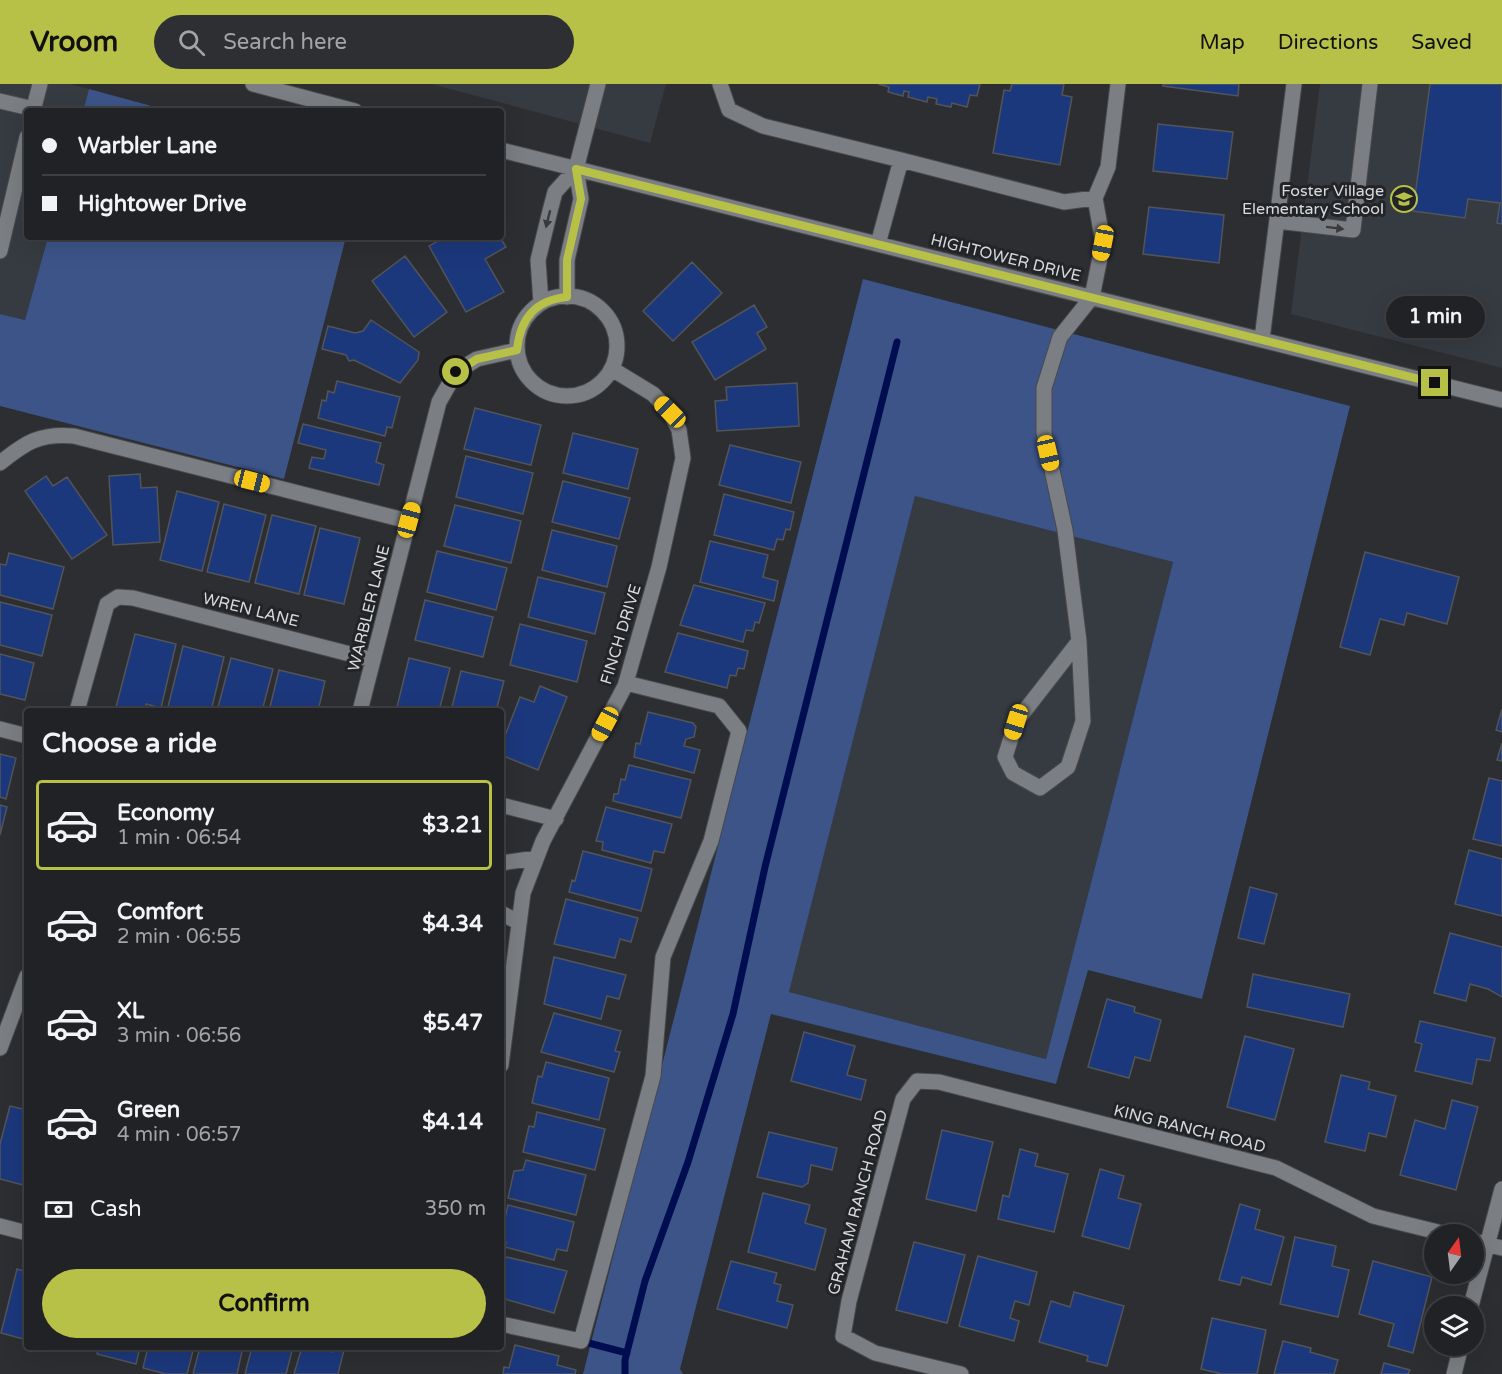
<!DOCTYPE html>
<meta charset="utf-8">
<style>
:root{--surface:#212226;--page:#2d2f32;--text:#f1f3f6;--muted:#a2a4a7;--line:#3e3f43;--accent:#b7c148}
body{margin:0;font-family:"Varela Round",sans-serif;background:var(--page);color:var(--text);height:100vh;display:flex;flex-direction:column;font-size:22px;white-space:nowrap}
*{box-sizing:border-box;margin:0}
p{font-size:20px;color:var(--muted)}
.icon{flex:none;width:33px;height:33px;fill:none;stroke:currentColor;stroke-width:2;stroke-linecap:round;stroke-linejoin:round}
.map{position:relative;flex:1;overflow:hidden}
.details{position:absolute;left:24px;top:624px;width:480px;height:642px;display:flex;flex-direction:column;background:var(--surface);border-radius:6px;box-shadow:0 6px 24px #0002,0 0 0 2px var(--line)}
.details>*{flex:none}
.guide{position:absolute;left:24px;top:24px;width:480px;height:132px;border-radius:6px;box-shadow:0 6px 24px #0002,0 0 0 2px var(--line);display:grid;align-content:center;height:132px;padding:0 18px;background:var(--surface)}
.needle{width:39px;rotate:14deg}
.buttons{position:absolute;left:1424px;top:1140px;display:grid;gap:12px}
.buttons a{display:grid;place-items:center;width:60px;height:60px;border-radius:50%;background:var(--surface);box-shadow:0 6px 24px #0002,0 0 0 2px var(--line);font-size:30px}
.end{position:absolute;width:27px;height:27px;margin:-14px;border:8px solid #b7c148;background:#111;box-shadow:0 0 0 3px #111}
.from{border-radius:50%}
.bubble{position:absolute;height:42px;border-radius:21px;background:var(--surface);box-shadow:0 6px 24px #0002,0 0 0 2px var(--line);font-size:20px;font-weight:800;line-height:42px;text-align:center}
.car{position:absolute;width:18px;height:36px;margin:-18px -9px;border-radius:8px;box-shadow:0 0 4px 2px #0007;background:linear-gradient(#f5c518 24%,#345 0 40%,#f5c518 0 76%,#345 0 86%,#f5c518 0)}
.guide b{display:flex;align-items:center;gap:21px;height:57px;font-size:22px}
.guide b+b{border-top:2px solid var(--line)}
.guide i{width:15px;height:15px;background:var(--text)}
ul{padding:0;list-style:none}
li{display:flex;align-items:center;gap:18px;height:90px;margin:0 12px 9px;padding:0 6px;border:3px solid transparent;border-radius:6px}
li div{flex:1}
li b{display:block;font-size:22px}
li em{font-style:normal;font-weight:800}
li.on{border-color:var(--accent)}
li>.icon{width:54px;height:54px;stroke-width:1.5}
h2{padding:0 18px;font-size:27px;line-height:72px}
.pay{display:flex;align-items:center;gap:15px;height:66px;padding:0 18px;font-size:22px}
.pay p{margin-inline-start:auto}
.action{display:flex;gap:12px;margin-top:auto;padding:12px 18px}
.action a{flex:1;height:69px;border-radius:36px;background:var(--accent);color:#111;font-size:24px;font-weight:800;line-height:69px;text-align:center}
header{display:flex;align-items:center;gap:36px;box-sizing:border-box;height:84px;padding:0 30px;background:var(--accent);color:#111}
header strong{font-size:28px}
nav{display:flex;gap:33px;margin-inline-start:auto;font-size:21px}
.search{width:420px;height:54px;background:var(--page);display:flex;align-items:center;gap:15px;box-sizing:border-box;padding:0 21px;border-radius:33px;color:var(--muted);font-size:22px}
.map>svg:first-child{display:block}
.built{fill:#363b42}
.green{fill:#3c5488;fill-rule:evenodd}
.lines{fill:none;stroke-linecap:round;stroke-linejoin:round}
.stream{stroke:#000e51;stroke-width:7}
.building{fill:#1c387c;stroke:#525458;stroke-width:1.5}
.minor-casing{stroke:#48494c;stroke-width:17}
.minor{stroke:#7b7e82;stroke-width:15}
.oneway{fill:#393a3e}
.route{stroke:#b7c148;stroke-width:8}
.labels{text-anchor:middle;stroke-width:6;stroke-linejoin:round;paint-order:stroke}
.poi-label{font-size:16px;fill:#d8dadc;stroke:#232428;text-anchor:end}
.street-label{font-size:16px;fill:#d8dadc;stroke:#232428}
</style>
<header>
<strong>Vroom</strong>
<div class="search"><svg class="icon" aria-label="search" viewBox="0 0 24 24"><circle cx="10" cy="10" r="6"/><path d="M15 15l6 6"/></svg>Search here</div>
<nav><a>Map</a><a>Directions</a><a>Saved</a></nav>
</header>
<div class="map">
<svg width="1502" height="1290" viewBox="0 0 1502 1290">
<rect width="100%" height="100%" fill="#2c2e32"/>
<path class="built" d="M0 0H70L89 5 83 27H27V153H48L25 236 0 230Z
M432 0H666L650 59Z
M1320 0H1502V284L1291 230Z
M915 412 1173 478 1046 975 789 908Z"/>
<path class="green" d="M89 5 170 27H83Z
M48 153H346L284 395 0 322V230L25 236Z
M863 195 1350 322 1202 915 1088 886 1056 1000 771 930 680 1285 683 1290H583ZM915 412 1173 478 1046 975 789 908Z"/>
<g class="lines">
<path class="stream" d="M581 1257 627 1269
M625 1290V1276L645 1197 688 1078 733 930 765 783 897 258"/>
</g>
<path class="building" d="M878 0H980L977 12 970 11 967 23 952 19 951 23 936 20 937 15 928 13 927 18 908 13 909 8 904 7 903 12 888 8 889 3Z
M1012 0H1064L1062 11 1072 13 1060 81 993 69 1004 6 1010 7Z
M1163 0H1239L1238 12 1163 2Z
M1430 0H1502V140L1497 139 1500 119 1468 115 1465 134 1413 127Z
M1158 40 1233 48 1227 95 1153 87Z
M1149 123 1224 131 1219 179 1143 170Z
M445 153H500L506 163 485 175 504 208 466 228 429 162Z
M405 172 447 228 414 253 372 197Z
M692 178 722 209 673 257 643 227Z
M754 221 767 243 757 249 766 265 715 296 692 258Z
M371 236 419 268 418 276 400 299 354 276 349 277 346 271 322 265 328 242 355 249 363 247Z
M337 297 400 313 392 344 387 343 385 352 318 334 322 316 326 317 328 307 334 309Z
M797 299 799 342 717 347 715 317 727 316 726 303Z
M475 324 541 341 531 381 464 365Z
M303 340 381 359 376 378 384 381 379 401 309 384 312 373 324 375 326 366 298 359Z
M573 349 638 365 628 405 563 389Z
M730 361 801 378 791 419 719 401Z
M466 372 533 389 523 430 456 413Z
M140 390 141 404 157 403 160 458 113 461 109 392Z
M46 392 53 402 67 393 107 451 72 475 25 407Z
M563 397 630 414 619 455 552 438Z
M177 407 219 418 202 487 160 476Z
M724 410 794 428 790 446 786 445 783 456 777 455 774 466 714 451Z
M224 420 266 431 249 498 207 488Z
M455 421 521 437 511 479 444 462Z
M272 431 316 442 299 510 255 499Z
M320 444 360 454 344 520 304 511Z
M552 446 617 462 607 503 542 486Z
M710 457 768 471 763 493 778 497 774 517 700 498Z
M437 467 507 484 496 526 427 508Z
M1365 468 1459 493 1447 540 1407 529 1404 541 1380 535 1370 571 1340 563Z
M9 469 64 483 53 525 0 511V480L6 481Z
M538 493 605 509 595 550 528 533Z
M694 501 765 519 759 539 755 538 753 547 746 546 743 558 680 541Z
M425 516 493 533 483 573 415 556Z
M0 518 52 531 42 572 0 561Z
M520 540 587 557 577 598 510 581Z
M678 549 748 567 744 585 738 584 736 592 730 591 727 604 665 588Z
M135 550 176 560 161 624 146 620 145 627H115Z
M183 562 224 573 211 627H167Z
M0 570 34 579 25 616 0 610Z
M231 574 273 585 262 627H217Z
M409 574 450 584 439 627H396Z
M279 586 325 597 318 627H269Z
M461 587 504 597 496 627H451Z
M540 602 567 613 538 686 501 671V662L520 613 534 618Z
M1502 625V648L1496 646Z
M648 628 693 639 696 643 694 653 686 655 684 662 700 666 694 689 634 673 636 659 640 660Z
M1502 659V677L1497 676Z
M0 670 16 674 6 715 0 713Z
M629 681 691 696 681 734 613 717 614 710H618L621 695 625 696Z
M1489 694 1502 697V762L1473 755Z
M0 721 7 723 0 751Z
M606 723 672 740 664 769 654 767 651 779 602 766 603 758 596 757Z
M1469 766 1502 775V832L1455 820Z
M583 767 652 785 641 827 569 808 572 796 575 797Z
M1250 803 1277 810 1264 860 1238 854Z
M566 815 638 834 631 858 620 855 615 874 554 860Z
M1450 849 1502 863V913L1488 905 1470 900 1466 917 1434 909Z
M554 873 626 891 619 915 607 912 601 935 544 920Z
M1253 890 1350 910 1343 943 1247 923Z
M1107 915 1135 923 1134 928 1161 936 1150 977 1135 973 1129 994 1088 983Z
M554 929 621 947 615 967 620 968 614 988 541 968Z
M1420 937 1495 954 1490 977 1477 975 1472 1000 1415 987 1422 960 1415 958Z
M804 948 855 962 847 991 866 996 861 1016 791 997Z
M1245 952 1294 965 1275 1036 1227 1023Z
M546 978 609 994 599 1036 532 1019 538 992 542 993Z
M1341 991 1370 998 1368 1005 1396 1012 1386 1053 1369 1049 1365 1067 1325 1058Z
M1452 1016 1478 1023 1456 1106 1400 1091 1415 1036 1445 1045Z
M10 1022 27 1026V1102L0 1095V1060Z
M537 1028 605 1045 595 1086 523 1068 529 1042 534 1043Z
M942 1046 993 1058 976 1127 926 1115Z
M769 1048 837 1064 832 1086 811 1081 808 1099 802 1103 757 1093Z
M1020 1065 1038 1070 1035 1082 1068 1090 1054 1148 998 1135 1003 1111 1009 1113Z
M526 1076 586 1091 576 1131 508 1114 514 1087 523 1086Z
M1100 1085 1124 1092 1118 1114 1141 1120 1129 1165 1082 1152Z
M763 1109 810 1121 805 1139 826 1145 815 1186 748 1168Z
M1240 1120 1260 1126 1255 1145 1284 1153 1271 1201 1242 1193 1240 1201 1219 1196Z
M508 1121 574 1138 567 1167 557 1165 554 1176 505 1163 506 1158 501 1156V1150Z
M1295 1153 1336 1162 1332 1182 1349 1186 1338 1233 1280 1220Z
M914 1158 965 1171 947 1239 896 1226Z
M502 1172 567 1187 554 1229 501 1214Z
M978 1172 1037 1188 1029 1221 1015 1217 1010 1234 1019 1237 1014 1257 959 1242Z
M731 1177 777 1189 774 1199 781 1201 777 1217 793 1221 787 1244 717 1225Z
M1373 1177 1432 1193 1413 1269 1388 1262 1394 1240 1359 1230Z
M17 1185 27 1188V1256L1 1249Z
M1074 1208 1124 1222 1107 1282 1087 1277 1088 1272 1039 1258 1051 1217 1070 1223Z
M1212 1234 1266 1246 1257 1290H1222L1201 1285Z
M1283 1257 1311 1264 1310 1268 1338 1276 1334 1290H1274Z
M515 1261 559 1272 557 1281 576 1286 575 1290H503L504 1283 509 1284Z
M99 1263H140L136 1280 97 1270Z
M148 1263H194L187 1290H166L143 1284Z
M200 1263H243L237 1290H193Z
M252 1263H293L286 1290H245Z
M302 1263 333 1268 334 1263 344 1266 338 1290H294Z
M1384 1279 1410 1286 1408 1290H1381Z"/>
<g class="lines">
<defs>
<path id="minor" d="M253 0 355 27
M720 0 729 26 763 42 901 76 878 160
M0 17 34 25
M33 27 40 0
M501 66 1502 316
M901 76 1064 118 1095 114
M1277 137 1353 146 1370 0
M0 167 27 53
M517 262a50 50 0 1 1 100 0a50 50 0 1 1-100 0Z
M567 213V176L581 115 576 85 598 0
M541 219 538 176 550 127 555 108 576 85
M1262 255 1294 0
M0 379C26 358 40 349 74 352L408 437
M1079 557 1016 638 1005 673 1013 689 1040 704 1068 683 1083 637 1079 557 1065 446 1044 349V304L1060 253 1092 213 1103 159 1095 114 1108 83 1118 0
M77 627 107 520 118 513 133 514 373 576
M360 627 439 318 456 288 477 275 517 266
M0 645 27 652
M501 721 556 735
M501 779 536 774
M501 829 518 838
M0 964 27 892
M501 981 523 809 543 757 625 602 659 483 683 374 679 346 670 328 653 310 612 285
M0 1142 27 1149
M1473 1157 1502 1164
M1471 1222 1502 1105
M501 1240 581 1257 653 992 663 873 711 757 739 647 719 622 626 599
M961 1290 875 1269 843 1252 849 1217 903 1015 917 997 939 998 1276 1084 1373 1132 1446 1150
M1454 1290 1461 1262"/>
</defs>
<use href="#minor" class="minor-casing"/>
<use href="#minor" class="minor"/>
</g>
<defs><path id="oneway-solid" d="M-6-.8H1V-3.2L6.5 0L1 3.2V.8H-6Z" transform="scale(1.5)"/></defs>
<g class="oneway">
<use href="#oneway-solid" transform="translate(548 135) rotate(104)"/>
<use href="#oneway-solid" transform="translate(1335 144) rotate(7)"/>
</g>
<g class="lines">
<path class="route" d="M456 288 477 275 517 266C520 235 535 216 567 213V176L581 115 576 85 1435 299"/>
</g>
<defs>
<symbol id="school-ring" viewBox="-11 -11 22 22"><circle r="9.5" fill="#232428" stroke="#b7c148" stroke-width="1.5"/><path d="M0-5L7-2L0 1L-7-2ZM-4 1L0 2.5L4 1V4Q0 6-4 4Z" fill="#b7c148"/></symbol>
</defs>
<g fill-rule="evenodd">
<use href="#school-ring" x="1389" y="100" width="30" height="30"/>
</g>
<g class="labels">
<g class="poi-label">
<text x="1384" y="112">Foster Village<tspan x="1384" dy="18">Elementary School</tspan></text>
</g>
<g class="street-label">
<text transform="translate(1006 173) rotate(14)" y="6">HIGHTOWER DRIVE</text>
<text transform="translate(368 524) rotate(-76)" y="6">WARBLER LANE</text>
<text transform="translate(251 525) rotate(14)" y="6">WREN LANE</text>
<text transform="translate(620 550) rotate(-73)" y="6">FINCH DRIVE</text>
<text transform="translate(1190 1044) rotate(14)" y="6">KING RANCH ROAD</text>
<text transform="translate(857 1118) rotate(-75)" y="6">GRAHAM RANCH ROAD</text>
</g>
</g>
</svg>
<div class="buttons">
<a><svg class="needle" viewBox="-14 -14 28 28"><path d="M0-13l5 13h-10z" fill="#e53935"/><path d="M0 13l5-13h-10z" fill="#a2a4a7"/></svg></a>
<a><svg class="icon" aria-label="layers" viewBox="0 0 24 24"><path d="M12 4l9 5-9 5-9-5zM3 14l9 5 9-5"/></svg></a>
</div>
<i class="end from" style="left:456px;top:288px"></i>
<i class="end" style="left:1435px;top:299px"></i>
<div class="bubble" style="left:1386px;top:212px;width:99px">1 min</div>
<i class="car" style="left:1103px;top:159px;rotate:191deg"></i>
<i class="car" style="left:670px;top:328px;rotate:315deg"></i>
<i class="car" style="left:1048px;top:369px;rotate:167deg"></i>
<i class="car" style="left:252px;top:397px;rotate:104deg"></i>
<i class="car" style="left:409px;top:436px;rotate:15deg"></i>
<i class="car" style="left:1016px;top:638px;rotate:197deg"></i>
<i class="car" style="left:605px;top:640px;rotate:208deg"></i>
<div class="guide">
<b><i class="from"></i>Warbler Lane</b>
<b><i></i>Hightower Drive</b>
</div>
<section class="details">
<h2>Choose a ride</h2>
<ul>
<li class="on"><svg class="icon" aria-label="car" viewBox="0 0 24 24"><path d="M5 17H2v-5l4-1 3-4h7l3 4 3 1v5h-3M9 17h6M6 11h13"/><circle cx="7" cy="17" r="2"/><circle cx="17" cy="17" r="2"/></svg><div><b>Economy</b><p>1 min · 06:54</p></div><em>$3.21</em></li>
<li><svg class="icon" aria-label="car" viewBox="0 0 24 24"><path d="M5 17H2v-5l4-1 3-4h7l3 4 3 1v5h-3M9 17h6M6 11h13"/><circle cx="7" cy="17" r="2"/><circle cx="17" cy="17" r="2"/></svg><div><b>Comfort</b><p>2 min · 06:55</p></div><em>$4.34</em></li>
<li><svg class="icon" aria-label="car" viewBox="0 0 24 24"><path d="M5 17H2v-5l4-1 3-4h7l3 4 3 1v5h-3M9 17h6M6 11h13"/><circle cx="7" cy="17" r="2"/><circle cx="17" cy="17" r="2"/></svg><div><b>XL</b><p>3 min · 06:56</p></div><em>$5.47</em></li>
<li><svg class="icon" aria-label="car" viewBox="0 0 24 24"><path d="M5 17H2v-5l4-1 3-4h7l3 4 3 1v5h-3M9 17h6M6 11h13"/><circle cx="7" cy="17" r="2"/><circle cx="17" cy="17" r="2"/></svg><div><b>Green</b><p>4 min · 06:57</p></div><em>$4.14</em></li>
</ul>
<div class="pay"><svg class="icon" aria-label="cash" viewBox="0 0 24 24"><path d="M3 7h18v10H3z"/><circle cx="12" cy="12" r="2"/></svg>Cash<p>350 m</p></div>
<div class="action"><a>Confirm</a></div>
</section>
</div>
